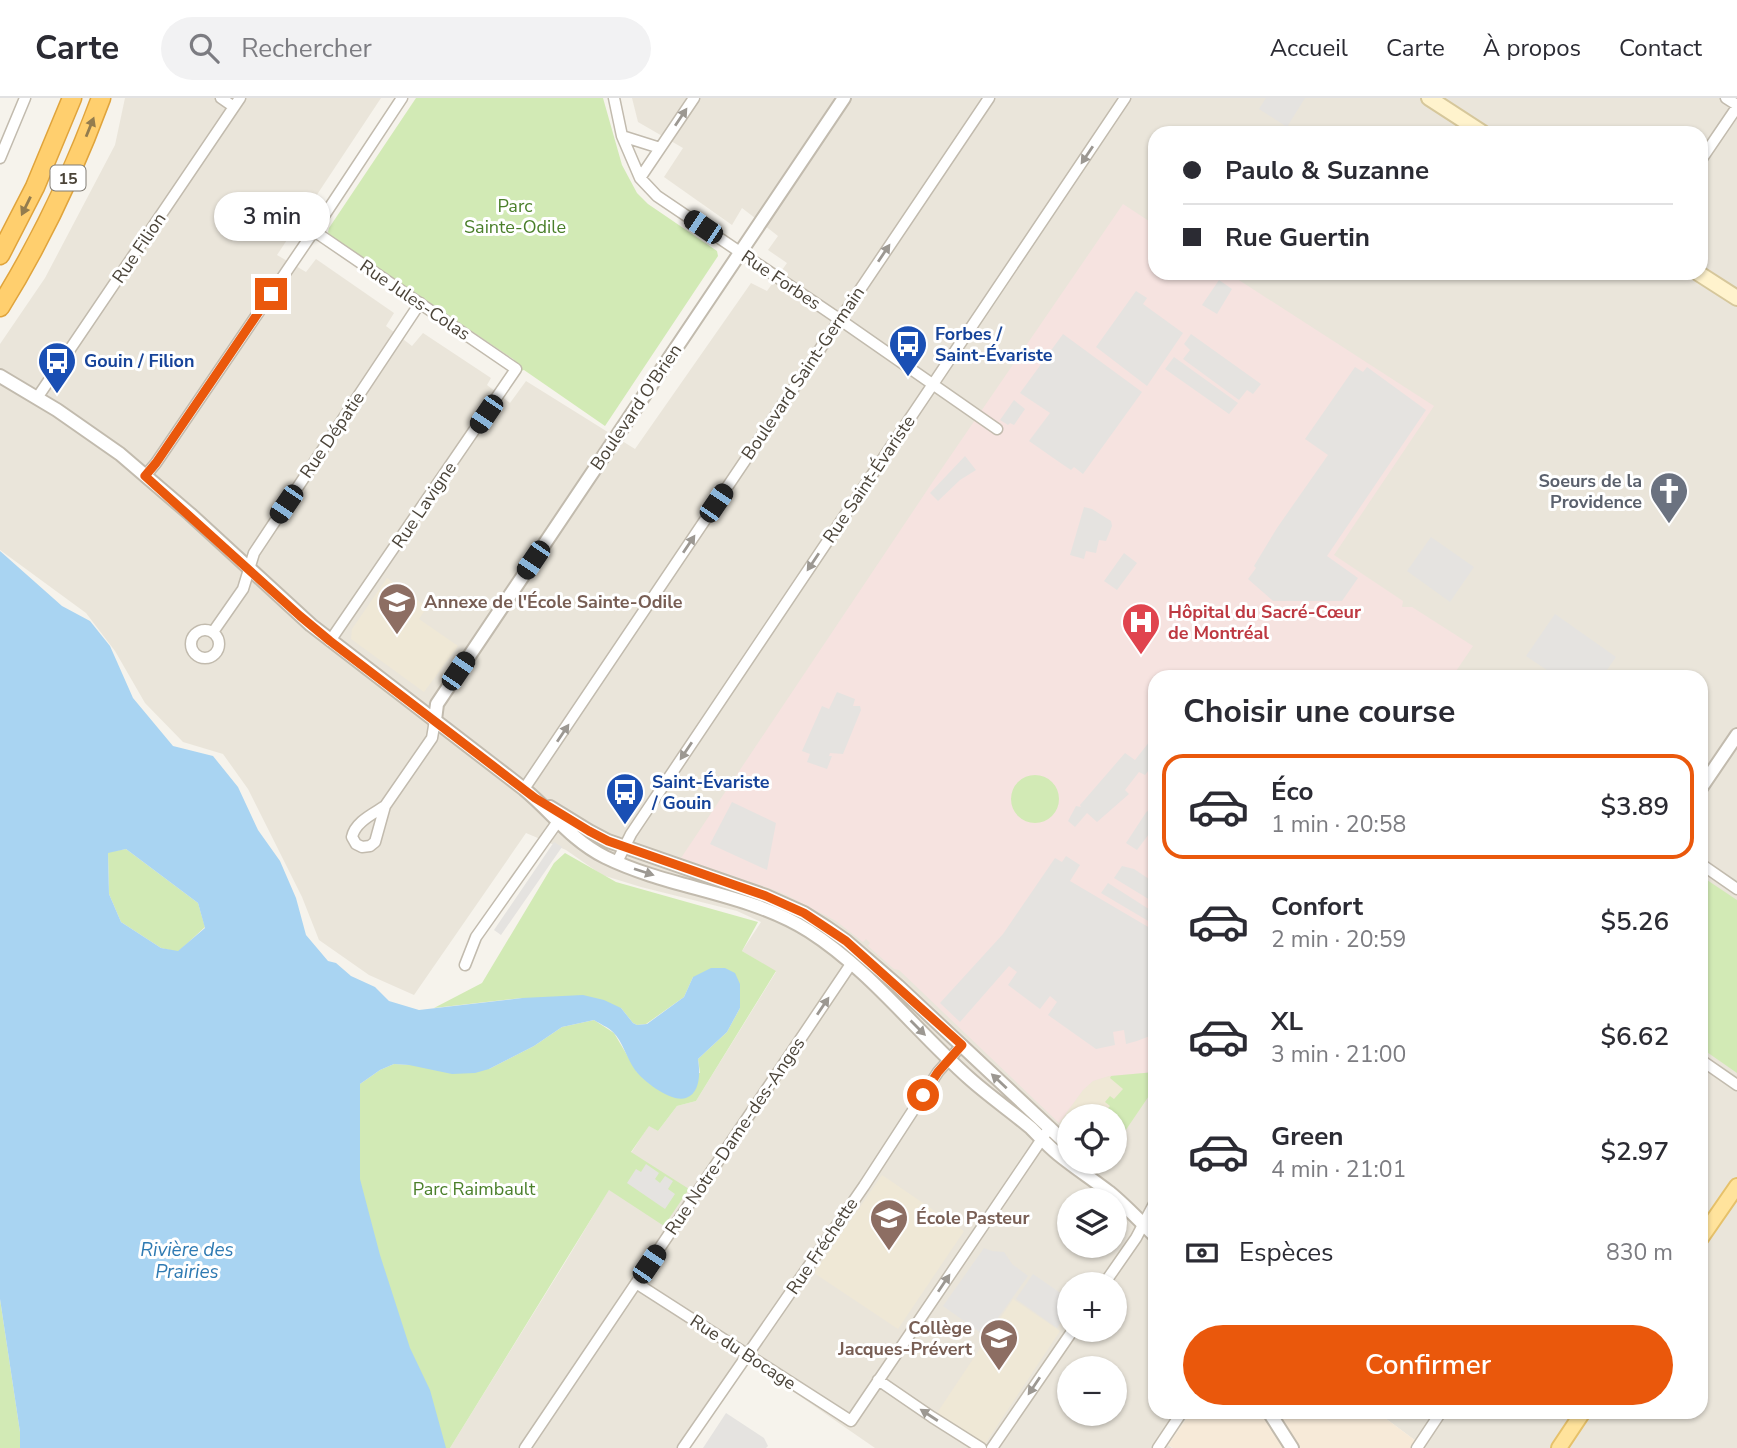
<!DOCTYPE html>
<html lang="fr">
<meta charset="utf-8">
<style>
:root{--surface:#fff;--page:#f2f2f3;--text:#2b2b33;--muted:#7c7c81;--line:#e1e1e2;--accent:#ea580c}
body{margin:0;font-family:"Nunito Sans",sans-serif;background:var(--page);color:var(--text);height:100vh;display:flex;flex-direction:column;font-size:26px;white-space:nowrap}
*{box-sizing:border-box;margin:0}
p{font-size:23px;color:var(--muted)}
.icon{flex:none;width:38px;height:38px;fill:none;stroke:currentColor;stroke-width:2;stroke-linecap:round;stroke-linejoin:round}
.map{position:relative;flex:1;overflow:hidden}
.sheet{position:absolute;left:1148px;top:572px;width:560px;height:749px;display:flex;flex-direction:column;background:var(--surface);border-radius:21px;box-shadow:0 2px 5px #0004}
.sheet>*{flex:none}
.top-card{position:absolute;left:1148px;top:28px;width:560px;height:154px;border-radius:21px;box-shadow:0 2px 5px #0004;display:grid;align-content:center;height:154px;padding:0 35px;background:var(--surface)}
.fabs{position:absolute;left:1057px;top:1006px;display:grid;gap:14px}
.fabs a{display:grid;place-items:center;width:70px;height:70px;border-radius:50%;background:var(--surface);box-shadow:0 2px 5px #0004;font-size:35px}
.end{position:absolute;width:32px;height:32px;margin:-16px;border:9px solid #ea580c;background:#fff;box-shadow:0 0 0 4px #fff}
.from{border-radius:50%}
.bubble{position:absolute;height:49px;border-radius:24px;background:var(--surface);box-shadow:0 2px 5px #0004;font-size:23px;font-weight:600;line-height:49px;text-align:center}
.car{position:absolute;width:21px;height:42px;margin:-21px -10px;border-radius:9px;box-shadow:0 0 5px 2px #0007;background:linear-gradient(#222 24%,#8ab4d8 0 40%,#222 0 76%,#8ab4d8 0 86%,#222 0)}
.top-card b{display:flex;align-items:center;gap:24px;height:66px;font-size:26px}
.top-card b+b{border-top:2px solid var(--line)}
.top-card i{width:18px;height:18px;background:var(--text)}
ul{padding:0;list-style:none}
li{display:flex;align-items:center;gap:21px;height:105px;margin:0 14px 10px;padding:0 21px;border:4px solid transparent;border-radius:21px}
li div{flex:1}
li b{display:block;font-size:26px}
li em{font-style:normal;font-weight:600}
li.on{border-color:var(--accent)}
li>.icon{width:63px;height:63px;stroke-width:1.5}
h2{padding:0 35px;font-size:32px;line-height:84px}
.pay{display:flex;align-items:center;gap:18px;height:77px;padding:0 35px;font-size:26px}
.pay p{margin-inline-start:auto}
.cta{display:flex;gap:14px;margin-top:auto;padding:14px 35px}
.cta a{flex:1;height:80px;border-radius:42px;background:var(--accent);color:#fff;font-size:28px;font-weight:600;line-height:80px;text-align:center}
header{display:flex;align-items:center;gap:42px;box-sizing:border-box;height:98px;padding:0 35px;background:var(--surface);border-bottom:2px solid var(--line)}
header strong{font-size:33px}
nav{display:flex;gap:38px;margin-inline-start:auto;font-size:24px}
.search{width:490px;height:63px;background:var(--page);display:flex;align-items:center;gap:18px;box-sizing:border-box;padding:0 24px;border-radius:38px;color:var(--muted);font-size:26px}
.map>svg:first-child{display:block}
.residential{fill:#eae5da;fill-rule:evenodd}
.commercial{fill:#f7ead8}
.education{fill:#efe8d6}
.medical{fill:#f6e3e0}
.green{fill:#d2eab5}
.parking{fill:#e5e3e0}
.water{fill:#a9d4f2;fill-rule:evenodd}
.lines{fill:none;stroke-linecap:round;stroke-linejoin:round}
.minor-casing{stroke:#c2bbae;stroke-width:13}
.tertiary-casing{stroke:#c2bbae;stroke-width:16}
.secondary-casing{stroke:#d6c79b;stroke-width:18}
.primary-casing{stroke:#e6c16a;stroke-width:18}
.motorway-casing{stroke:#e0a43c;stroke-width:21}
.minor{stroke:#fff;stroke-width:10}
.tertiary{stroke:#fff;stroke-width:12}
.secondary{stroke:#fff3cd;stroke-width:14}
.primary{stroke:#ffe39c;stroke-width:14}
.motorway{stroke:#ffcf6e;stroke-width:18}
.oneway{fill:#9c9892}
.oneway2{fill:#937c4e}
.route{stroke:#ea580c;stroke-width:9}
.labels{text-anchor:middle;stroke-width:6;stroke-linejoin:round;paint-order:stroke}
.shield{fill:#fff;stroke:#817c74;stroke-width:2}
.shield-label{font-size:16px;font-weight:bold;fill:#4b4439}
.park-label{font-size:18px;fill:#4a7f2a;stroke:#fff}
.street-label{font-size:18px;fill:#4b4439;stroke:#fff}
.transit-label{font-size:18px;font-weight:bold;fill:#164399;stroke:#fff;text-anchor:start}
.worship-label{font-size:18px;font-weight:bold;fill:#5b616d;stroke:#fff;text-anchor:end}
.education-label{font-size:18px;font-weight:bold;fill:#785e54;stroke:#fff;text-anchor:start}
.health-label{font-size:18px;font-weight:bold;fill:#be3a42;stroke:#fff;text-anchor:start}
.water-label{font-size:19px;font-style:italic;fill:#2e7ab2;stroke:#fff}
</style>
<header>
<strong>Carte</strong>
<div class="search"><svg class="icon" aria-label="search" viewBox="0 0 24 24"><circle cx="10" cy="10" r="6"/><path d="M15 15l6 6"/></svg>Rechercher</div>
<nav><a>Accueil</a><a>Carte</a><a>À propos</a><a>Contact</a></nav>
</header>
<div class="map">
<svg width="1737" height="1350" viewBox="0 0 1737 1350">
<rect width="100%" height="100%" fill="#f6f3ec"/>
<path class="residential" d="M125 0H381L277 157 306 174 316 161 394 215 386 228 412 248 423 235 491 280 487 287 510 305 526 283 635 351 751 185 767 193 787 165 768 152 778 138 742 110 732 127 664 79 683 50 638 24 632 0H1737V1350H1412L1416 1343 1377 1314H1701V579H1155V1314H1191L1168 1347 1172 1350H875L749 1263 689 1350H450L566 1163 631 1055 649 1027 658 1033 677 1008 696 1003 776 874 742 853 761 824 737 813 641 789 602 777 566 752 526 735 414 897 369 877 319 842 302 799 248 691 223 656 183 644 145 605 115 553 86 515 0 452V246L45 180 115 47ZM1155 35H1701V175H1155ZM1069 1018H1115V1064H1069ZM1069 1102H1115V1148H1069ZM1069 1186H1115V1232H1069ZM1069 1270H1115V1316H1069Z"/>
<path class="commercial" d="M1191 1314H1377L1416 1343 1412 1350H1173L1168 1347Z"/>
<path class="education" d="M387 480 427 509 419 521 458 548 424 594 351 541 352 531Z
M1155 974V989L1115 1048V1018H1069V1036L1059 1025 1083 992 1093 983 1109 978Z
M882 1077 964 1133 898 1231 814 1175Z
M1013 1201 1060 1233 985 1346 937 1315Z"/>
<path class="medical" d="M1123 106 1155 127V175H1228L1434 308 1334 457 1403 503 1402 509H1412L1473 548 1452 579H1155V974L1109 978 1093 983 1083 992 1059 1025 899 872 894 871 868 848 870 845 866 841 863 844 836 823 794 801 777 793 681 760 936 379Z"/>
<path class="green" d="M416 0H603L622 67 637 95 648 106 717 153 718 158 605 328 524 272 520 273 518 266 513 261 330 138 328 134 329 130Z
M1011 701a24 24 0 1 1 48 0a24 24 0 1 1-48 0Z
M126 751 198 805 205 829 178 854 161 850 121 824 109 796 108 754Z
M565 755 616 784 758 824 742 853 776 873 696 1003 677 1008 658 1033 649 1028 631 1054 689 1091 664 1128 609 1092 450 1350H444L420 1300 351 1082 360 986 380 972 394 966 489 971 534 948 562 929 594 922 614 935 637 974 700 975 698 961 727 934 740 910V886L693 879 684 899 646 926 637 927 633 925 621 910 522 900 434 910 482 885 554 765Z
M1701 778 1737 802V975L1701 950Z
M1155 974V989L1115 1048V1018H1101L1110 1008 1105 1004 1110 998 1114 1001 1123 991 1110 980 1111 978Z
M0 1201 20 1334V1350H0Z"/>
<path class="parking" d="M1266 0H1305L1287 29 1259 11Z
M1219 182 1232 191 1217 216 1202 207Z
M1136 193 1147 200 1143 206 1183 235 1147 288 1096 249Z
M1063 236 1142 294 1083 376 1074 369 1071 372 1062 366 1029 343 1050 315 1020 295Z
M1191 236 1261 286 1253 296 1247 292 1239 302 1183 261 1190 252 1184 246Z
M1174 259 1238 305 1229 316 1165 271Z
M1355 269 1363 274 1367 269 1426 312 1327 458 1358 480 1342 503H1273L1248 481 1256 470 1254 468 1277 430 1328 357 1305 341Z
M1014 302 1025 311 1014 327 1010 325 1008 327 1000 322Z
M965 358 976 372 960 382 938 403 930 395Z
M1084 409 1092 411 1111 423 1112 428 1106 443 1099 442 1096 455 1086 453 1084 461 1070 457Z
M1431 439 1474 469 1450 504 1407 473Z
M1124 455 1137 465 1117 492 1104 483Z
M1555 516 1616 559 1602 579H1557L1526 558Z
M837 594 855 601 853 608H860L861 612 843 656 830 655 829 658H832L827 671 807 664 810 656 802 653 822 608 829 611Z
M1150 643 1155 659V664L1145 677 1139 674 1125 692 1129 696 1097 724 1087 715 1075 729 1068 723 1076 708 1081 709 1080 707 1125 655 1135 662Z
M732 704 776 725 767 772 710 746Z
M1147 713 1155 718V728L1137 752 1126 745Z
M554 744 562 749 501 837 494 832Z
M1066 758 1080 767 1070 783 1155 833V936L1137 943 1126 946 1124 932 1113 934 1115 947 1096 951 1048 917 1057 904 1050 898 1040 911 1008 887 1017 874 1009 868 960 924 940 905 1003 836 1055 760 1062 764Z
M1122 768 1134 771 1155 785V805L1114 780Z
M1108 785 1155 815V827L1101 795Z
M646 1066 659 1075 655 1081 660 1085 665 1078 673 1083 668 1091 675 1096 665 1111 627 1085 636 1071 641 1074Z
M984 1150 992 1153 1004 1154 1012 1166 1028 1178 985 1238 943 1208Z
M1033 1176 1069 1201V1213L1057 1230 1016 1201Z
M726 1315 764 1340 768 1348 766 1350H703Z"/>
<path class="water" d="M0 453 62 508 90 523 110 548 133 600 173 648 213 658 238 689 258 732 280 763 296 800 306 837 328 863 336 865 351 878 375 889 389 903 419 912 522 900 583 897 604 902 621 910 633 925 637 927 647 926 684 899 693 879 711 870H725L735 875 740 886V910L727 934 698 961C700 973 701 995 686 1000 672 1005 644 984 635 972 627 961 623 944 613 934 608 929 600 926 594 922L562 929 534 948 489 971 475 975 452 976 409 967 394 966 380 972 360 986V1081L380 1157 410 1250 430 1292 446 1350H20V1334L0 1201ZM126 751 198 805 205 830 178 853 161 850 121 824 109 796 108 755Z"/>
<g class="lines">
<defs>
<path id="minor" d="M221 0 234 9
M614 0 622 38 640 80 657 98 839 221 997 331
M1726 0 1737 7
M622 38 660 50
M0 60 25 0
M1701 62 1737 9
M640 80 694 0
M314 133 516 271 330 543
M37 300 240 0
M145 378 156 365 316 130 402 0
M191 546a14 14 0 1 1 28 0a14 14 0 1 1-28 0Z
M213 534 243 491 254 455 420 205
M524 691 989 0
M385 708C373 716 355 724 352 739L356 746 362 749 370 748 375 744 385 708 432 640 435 622
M617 764 631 736 1125 0
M1701 766 1737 791
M465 867 476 839 561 719
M1701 962 1737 987
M636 1185 851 1323 1050 1029
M1104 1186 1136 1140 1155 1104
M878 1282 932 1319 981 1350
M525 1350 851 866
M683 1350 864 1088 938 974 962 947
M992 1350 1073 1232
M1158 1350 1182 1314
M1417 1350 1441 1314"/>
<path id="tertiary" d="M0 278 57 312 120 356 190 416 311 527 524 691C553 715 570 741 605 759 670 791 747 794 809 833 870 872 915 932 969 980 989 998 1011 1013 1031 1030 1040 1039 1048 1048 1058 1056 1074 1069 1092 1081 1109 1094 1125 1107 1140 1123 1155 1138
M435 622 437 606 844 0
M1701 690 1737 637
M550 709 589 733 608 743 766 798 804 815 826 829 846 843 898 888 1069 1048
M1269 1314 1292 1350"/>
<path id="secondary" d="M1429 0 1483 35
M1698 175 1737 200"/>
<path id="primary" d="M1701 1140 1737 1088
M1559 1350 1583 1314"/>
<path id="motorway" d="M0 157 35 89 72 0
M0 209C41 143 74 73 101 0"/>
</defs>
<use href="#minor" class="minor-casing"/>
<use href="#tertiary" class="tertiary-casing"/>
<use href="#secondary" class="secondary-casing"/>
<use href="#primary" class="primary-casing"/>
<use href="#motorway" class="motorway-casing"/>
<use href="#minor" class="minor"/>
<use href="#tertiary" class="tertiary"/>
<use href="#secondary" class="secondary"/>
<use href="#primary" class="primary"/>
<use href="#motorway" class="motorway"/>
</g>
<defs><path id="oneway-solid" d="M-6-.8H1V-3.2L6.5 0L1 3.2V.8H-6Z" transform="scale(1.75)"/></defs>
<g class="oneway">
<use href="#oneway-solid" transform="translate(681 19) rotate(-56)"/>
<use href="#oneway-solid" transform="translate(1087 57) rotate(124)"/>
<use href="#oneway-solid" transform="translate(884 155) rotate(-56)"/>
<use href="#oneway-solid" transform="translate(689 446) rotate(-56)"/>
<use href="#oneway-solid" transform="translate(813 464) rotate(124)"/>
<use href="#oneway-solid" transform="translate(563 635) rotate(-56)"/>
<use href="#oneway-solid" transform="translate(686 653) rotate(124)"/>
<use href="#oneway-solid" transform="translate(644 774) rotate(18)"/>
<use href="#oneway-solid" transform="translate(823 908) rotate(-56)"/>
<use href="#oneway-solid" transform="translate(918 930) rotate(45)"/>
<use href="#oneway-solid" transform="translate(999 983) rotate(-137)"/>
<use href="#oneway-solid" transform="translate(944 1185) rotate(-56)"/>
<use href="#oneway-solid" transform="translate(1034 1288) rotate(124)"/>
<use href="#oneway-solid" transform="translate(929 1317) rotate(-147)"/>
</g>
<g class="oneway2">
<use href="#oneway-solid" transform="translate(90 29) rotate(-68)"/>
<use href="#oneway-solid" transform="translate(26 108) rotate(116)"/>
</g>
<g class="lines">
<path class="route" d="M271 196 156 365 145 378 300 518 330 543 535 700 589 733 608 743 766 798 804 815 846 843 962 947 938 974 923 997"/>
</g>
<defs>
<symbol id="bus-pin" viewBox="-11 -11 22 30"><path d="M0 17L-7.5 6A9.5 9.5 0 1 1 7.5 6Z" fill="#1a4fb4" stroke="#fff"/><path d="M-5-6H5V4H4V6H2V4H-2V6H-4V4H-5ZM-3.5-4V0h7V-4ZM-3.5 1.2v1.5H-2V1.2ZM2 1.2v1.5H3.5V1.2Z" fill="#fff"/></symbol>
<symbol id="church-pin" viewBox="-11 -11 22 30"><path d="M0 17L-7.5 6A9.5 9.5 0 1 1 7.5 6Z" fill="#6b7280" stroke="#fff"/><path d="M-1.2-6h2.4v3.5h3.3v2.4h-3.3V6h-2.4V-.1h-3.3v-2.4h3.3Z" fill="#fff"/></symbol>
<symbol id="school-pin" viewBox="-11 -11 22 30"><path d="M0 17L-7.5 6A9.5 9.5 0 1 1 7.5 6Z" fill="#8d6e63" stroke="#fff"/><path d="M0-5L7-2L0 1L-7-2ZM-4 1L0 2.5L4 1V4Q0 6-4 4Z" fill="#fff"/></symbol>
<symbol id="hospital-pin" viewBox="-11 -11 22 30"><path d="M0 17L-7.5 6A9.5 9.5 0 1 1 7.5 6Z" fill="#e0444e" stroke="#fff"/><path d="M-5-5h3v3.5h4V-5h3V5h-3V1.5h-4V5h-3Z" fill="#fff"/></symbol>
</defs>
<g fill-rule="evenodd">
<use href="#bus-pin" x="886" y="224" width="44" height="60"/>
<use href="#bus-pin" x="35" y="241" width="44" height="60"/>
<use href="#church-pin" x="1647" y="371" width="44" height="60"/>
<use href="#school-pin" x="375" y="482" width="44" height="60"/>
<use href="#hospital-pin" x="1119" y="502" width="44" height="60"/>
<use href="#bus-pin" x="603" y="672" width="44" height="60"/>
<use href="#school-pin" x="867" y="1098" width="44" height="60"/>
<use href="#school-pin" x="977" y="1218" width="44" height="60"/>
</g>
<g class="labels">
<rect class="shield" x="50.5" y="67.5" width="35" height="25" rx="5"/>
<g class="shield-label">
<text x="68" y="86">15</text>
</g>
<g class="park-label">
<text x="515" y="114">Parc<tspan x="515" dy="21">Sainte-Odile</tspan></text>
<text x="474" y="1097">Parc Raimbault</text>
</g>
<g class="street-label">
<text transform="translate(139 150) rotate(-56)" y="6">Rue Filion</text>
<text transform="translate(781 182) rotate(34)" y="6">Rue Forbes</text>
<text transform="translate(415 202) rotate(34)" y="6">Rue Jules-Colas</text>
<text transform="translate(803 275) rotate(-56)" y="6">Boulevard Saint-Germain</text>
<text transform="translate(636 309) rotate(-56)" y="6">Boulevard O'Brien</text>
<text transform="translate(332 337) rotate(-56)" y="6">Rue Dépatie</text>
<text transform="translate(869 381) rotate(-56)" y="6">Rue Saint-Évariste</text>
<text transform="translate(424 407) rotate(-56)" y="6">Rue Lavigne</text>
<text transform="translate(735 1038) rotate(-56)" y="6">Rue Notre-Dame-des-Anges</text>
<text transform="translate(822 1148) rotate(-56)" y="6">Rue Fréchette</text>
<text transform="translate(743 1254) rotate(33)" y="6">Rue du Bocage</text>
</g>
<g class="transit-label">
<text x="935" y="242">Forbes /<tspan x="935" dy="21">Saint-Évariste</tspan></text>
<text x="84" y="269">Gouin / Filion</text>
<text x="652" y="690">Saint-Évariste<tspan x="652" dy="21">/ Gouin</tspan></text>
</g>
<g class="worship-label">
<text x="1642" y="389">Soeurs de la<tspan x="1642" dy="21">Providence</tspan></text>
</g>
<g class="education-label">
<text x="424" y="510">Annexe de l'École Sainte-Odile</text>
<text x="916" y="1126">École Pasteur</text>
<text x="972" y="1236" text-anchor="end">Collège<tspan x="972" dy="21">Jacques-Prévert</tspan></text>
</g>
<g class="health-label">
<text x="1168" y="520">Hôpital du Sacré-Cœur<tspan x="1168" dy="21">de Montréal</tspan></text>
</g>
<g class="water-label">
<text x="187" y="1158">Rivière des<tspan x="187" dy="22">Prairies</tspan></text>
</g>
</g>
</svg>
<div class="fabs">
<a><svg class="icon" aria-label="locate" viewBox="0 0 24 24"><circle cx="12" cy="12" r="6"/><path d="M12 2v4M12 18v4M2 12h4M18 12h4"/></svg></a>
<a><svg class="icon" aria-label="layers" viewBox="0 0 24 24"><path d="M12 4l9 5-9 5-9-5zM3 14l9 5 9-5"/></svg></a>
<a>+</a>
<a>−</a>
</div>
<i class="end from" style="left:923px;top:997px"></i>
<i class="end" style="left:271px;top:196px"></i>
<div class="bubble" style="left:214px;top:94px;width:116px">3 min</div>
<i class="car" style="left:703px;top:129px;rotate:304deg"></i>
<i class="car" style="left:486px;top:316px;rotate:214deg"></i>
<i class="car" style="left:716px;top:405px;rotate:34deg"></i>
<i class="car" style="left:286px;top:406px;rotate:214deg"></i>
<i class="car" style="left:533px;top:462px;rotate:214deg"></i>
<i class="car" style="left:458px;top:573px;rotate:34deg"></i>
<i class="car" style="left:649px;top:1166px;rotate:34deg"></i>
<div class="top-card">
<b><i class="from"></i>Paulo &amp; Suzanne</b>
<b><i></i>Rue Guertin</b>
</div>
<section class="sheet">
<h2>Choisir une course</h2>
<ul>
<li class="on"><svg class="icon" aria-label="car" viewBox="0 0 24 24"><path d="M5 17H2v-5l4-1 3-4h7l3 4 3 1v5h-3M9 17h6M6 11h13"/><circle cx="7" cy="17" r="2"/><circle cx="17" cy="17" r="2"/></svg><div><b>Éco</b><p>1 min · 20:58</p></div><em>$3.89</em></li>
<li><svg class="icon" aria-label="car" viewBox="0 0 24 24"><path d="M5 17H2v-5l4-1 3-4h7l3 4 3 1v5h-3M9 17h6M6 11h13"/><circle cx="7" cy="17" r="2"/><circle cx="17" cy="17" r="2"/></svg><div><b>Confort</b><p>2 min · 20:59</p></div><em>$5.26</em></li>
<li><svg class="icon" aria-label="car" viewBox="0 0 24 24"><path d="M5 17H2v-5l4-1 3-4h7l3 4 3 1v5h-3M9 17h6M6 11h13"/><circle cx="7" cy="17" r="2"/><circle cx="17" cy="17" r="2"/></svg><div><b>XL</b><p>3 min · 21:00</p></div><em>$6.62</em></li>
<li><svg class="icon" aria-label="car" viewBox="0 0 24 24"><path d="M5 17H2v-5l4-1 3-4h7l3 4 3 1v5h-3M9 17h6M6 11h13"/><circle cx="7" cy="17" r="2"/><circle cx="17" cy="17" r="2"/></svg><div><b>Green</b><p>4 min · 21:01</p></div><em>$2.97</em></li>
</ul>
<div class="pay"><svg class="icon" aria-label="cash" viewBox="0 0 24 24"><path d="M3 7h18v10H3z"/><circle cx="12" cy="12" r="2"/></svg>Espèces<p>830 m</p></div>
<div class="cta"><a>Confirmer</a></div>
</section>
</div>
